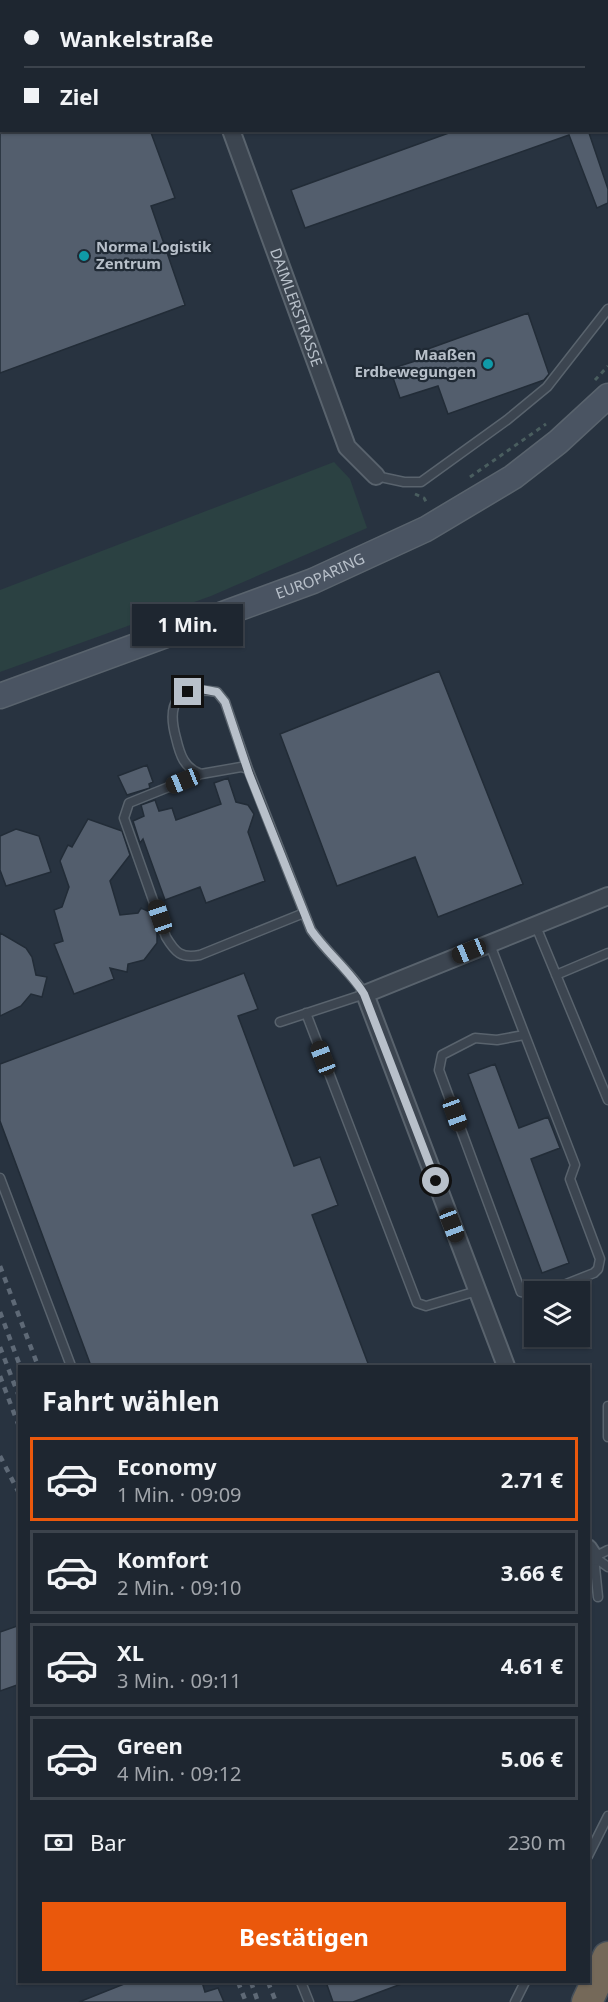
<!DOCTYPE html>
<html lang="de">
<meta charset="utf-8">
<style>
:root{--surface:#1e2630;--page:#2b323c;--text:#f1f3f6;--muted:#a1a5ab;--line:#3c434c;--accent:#ea580c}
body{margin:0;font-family:"Noto Sans",sans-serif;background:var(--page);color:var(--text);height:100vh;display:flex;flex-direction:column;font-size:22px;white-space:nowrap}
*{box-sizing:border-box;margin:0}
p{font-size:20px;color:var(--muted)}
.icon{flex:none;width:33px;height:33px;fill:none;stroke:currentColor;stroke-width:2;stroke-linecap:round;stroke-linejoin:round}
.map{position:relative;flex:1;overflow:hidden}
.side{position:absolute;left:18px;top:1365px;width:572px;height:618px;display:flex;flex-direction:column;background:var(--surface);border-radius:0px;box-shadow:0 2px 4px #0004,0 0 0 2px var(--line)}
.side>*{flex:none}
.hud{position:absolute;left:0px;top:0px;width:609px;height:132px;box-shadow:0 2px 4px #0004,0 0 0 2px var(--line);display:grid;align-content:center;height:132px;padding:0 24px;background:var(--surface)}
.buttons{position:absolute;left:524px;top:1281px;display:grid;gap:12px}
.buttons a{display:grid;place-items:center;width:66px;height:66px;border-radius:0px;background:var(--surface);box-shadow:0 2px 4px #0004,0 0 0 2px var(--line);font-size:30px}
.end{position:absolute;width:27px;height:27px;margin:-14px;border:8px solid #b8c0ca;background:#111;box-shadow:0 0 0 3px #111}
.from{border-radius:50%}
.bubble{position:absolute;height:42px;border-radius:0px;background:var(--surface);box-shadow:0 2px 4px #0004,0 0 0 2px var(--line);font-size:20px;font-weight:700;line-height:42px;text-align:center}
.car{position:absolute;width:18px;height:36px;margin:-18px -9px;border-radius:8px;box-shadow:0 0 4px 2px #0007;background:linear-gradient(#222 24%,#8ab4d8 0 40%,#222 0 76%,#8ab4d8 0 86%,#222 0)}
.hud b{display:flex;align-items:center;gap:21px;height:57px;font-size:22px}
.hud b+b{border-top:2px solid var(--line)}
.hud i{width:15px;height:15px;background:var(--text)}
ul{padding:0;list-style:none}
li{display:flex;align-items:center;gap:18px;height:84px;margin:0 12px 9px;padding:0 12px;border:3px solid var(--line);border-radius:0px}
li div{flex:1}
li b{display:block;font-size:22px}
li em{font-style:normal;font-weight:700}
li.current{border-color:var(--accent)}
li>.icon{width:54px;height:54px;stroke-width:1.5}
h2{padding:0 24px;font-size:27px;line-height:72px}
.pay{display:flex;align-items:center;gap:15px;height:66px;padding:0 24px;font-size:22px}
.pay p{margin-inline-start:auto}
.primary-button{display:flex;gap:12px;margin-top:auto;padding:12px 24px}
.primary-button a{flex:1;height:69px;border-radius:0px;background:var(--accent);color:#fff;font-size:24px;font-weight:700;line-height:69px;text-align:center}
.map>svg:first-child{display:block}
.green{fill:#2b4142}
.building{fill:#535e6d;stroke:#222c37;stroke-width:1.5}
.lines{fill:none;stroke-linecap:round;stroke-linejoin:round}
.lane-casing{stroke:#59636d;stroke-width:11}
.street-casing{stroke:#59636d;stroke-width:20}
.secondary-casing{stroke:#59636d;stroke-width:27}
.highway-casing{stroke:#46505a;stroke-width:33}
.path{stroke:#4a5e5f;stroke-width:3;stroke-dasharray:4.5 4.5;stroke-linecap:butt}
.lane{stroke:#3c4550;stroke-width:8}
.street{stroke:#3c4550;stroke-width:16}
.secondary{stroke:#4a5462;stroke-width:24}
.highway{stroke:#756959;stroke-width:30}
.rail{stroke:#5e6976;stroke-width:4.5;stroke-dasharray:6 6;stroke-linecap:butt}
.route{stroke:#b8c0ca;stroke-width:8}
.culture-dot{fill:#0f9aa8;stroke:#202a35;stroke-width:2}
.labels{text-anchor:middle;stroke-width:4.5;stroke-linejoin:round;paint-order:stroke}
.poi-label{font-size:15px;font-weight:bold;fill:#b8c0ca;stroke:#202a35;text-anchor:start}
.street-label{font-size:15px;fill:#b8c0ca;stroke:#202a35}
</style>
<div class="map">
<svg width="608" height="2002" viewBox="0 0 608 2002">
<rect width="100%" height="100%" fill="#283340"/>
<path class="green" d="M334 462 350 479 367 528 211 596 0 672V590Z"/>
<path class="building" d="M0 130H150L175 198 151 206 185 305 0 373Z
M457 130H588L608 189V203L597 208 569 135 305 228 291 190Z
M528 313 549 374 544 380 448 414 438 386 400 398 390 369 428 357 425 350Z
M439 671 523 884 438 917 415 857 337 886 280 734Z
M147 765 153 782 149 784 150 788 127 795 118 776Z
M228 778 236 802 248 805 254 814 248 832 265 881 206 903 200 887 165 900 143 839 140 843 133 821 144 816 141 805 155 800 159 811 172 808 176 820 221 804 214 783Z
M88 819 122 831 130 855 110 881 120 915 138 913 141 908 150 912 157 932V943L144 960 128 964 127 972 110 968 114 979 74 994 54 944 63 941 54 910 62 907 69 887 60 861 68 845 72 847Z
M16 829 39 836 51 872 6 886 0 870V836Z
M0 933 26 948 32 957 36 975 47 977 42 997 31 994 21 1006 0 1016Z
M244 973 258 1009 238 1016 294 1166 320 1157 338 1205 312 1215 369 1366H91L0 1121V1064Z
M495 1064 519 1128 548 1117 560 1148 531 1159 569 1263 542 1273 468 1074Z
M20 1625V1684L0 1691V1632Z
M129 1982H202L205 1992 218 1988 224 2002H79Z
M326 1982H404V1983L353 2002H333Z"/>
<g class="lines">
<defs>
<path id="lane" d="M0 11 2 5
M376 476 404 482H421L507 420 547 387 608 309
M248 769 225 702 217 692C178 685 166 702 176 738 180 755 184 768 201 774L241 767 248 769 311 930C327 953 349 970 365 994L280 1022
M201 774 129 803 124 818 166 937C175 952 181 959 200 955L304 913
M535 924 608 1100
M489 942 575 1165 570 1179 600 1259 598 1269 594 1273 546 1292
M556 975 608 953
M306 1013 417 1303 426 1306 477 1291
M524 1035 497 1040 475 1038 442 1055 439 1070 521 1292 534 1295
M0 1178 71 1366
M608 1406V1437
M594 1557 598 1597
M594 1557 608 1567
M588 1564 594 1557 608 1550
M588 1856 608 1816
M301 1982 309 2002
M515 2002 525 1982"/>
<g id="street">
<path d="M185 0V2"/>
<path id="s1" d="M231 130 347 447 376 476"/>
<path d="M506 1366 365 994 608 896"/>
<path d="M588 1548 594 1557"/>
</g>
<g id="secondary">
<path id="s2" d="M0 696 313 581 426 529 513 477 558 442 608 396"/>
</g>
<path id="highway" d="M587 2002 608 1957"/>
</defs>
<use href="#lane" class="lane-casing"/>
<use href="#street" class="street-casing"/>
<use href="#secondary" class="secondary-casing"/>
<use href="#highway" class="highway-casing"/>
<path class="path" d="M595 380 608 366
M470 477 546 424
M415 494 424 498 428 505"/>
<use href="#lane" class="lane"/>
<use href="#street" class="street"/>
<use href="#secondary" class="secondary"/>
<use href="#highway" class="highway"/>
<path class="rail" d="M0 1266 38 1366
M0 1312 20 1366
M0 1347 20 1399
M0 1376 20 1429
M0 1456 20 1495
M238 1982 246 2002
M251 1982 258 2002
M268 1982 276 2002"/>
</g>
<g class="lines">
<path class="route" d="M188 692 201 689 217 692 225 702 249 774 311 930C327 953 349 970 364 994L436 1181"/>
</g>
<g class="culture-dot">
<circle cx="84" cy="256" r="6"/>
<circle cx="488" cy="364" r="6"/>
</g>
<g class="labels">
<g class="poi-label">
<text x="96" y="252">Norma Logistik<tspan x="96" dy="17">Zentrum</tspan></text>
<text x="476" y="360" text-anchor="end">Maaßen<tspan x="476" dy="17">Erdbewegungen</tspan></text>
</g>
<g class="street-label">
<text dy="5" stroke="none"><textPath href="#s1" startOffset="189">DAIMLERSTRASSE</textPath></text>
<text dy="5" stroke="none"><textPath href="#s2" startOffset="342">EUROPARING</textPath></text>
</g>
</g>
</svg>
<div class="buttons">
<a><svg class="icon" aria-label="layers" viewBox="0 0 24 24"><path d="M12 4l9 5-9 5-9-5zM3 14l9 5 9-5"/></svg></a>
</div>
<i class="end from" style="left:436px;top:1181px"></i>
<i class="end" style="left:188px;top:692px"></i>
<div class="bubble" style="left:132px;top:604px;width:111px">1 Min.</div>
<i class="car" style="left:183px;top:781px;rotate:248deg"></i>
<i class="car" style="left:160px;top:917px;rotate:341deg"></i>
<i class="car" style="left:469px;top:951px;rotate:248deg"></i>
<i class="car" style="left:323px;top:1058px;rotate:339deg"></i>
<i class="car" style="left:455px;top:1114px;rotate:160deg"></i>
<i class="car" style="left:452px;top:1225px;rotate:159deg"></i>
<div class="hud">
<b><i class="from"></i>Wankelstraße</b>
<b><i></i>Ziel</b>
</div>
<section class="side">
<h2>Fahrt wählen</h2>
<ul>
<li class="current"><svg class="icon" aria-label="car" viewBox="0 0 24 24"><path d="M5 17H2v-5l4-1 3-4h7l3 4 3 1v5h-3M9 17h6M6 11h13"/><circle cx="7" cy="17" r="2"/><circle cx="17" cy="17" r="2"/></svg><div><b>Economy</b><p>1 Min. · 09:09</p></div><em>2.71 €</em></li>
<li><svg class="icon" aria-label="car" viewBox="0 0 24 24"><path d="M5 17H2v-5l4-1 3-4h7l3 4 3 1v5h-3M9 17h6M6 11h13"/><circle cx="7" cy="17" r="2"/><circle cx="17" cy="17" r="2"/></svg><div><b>Komfort</b><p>2 Min. · 09:10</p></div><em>3.66 €</em></li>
<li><svg class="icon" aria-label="car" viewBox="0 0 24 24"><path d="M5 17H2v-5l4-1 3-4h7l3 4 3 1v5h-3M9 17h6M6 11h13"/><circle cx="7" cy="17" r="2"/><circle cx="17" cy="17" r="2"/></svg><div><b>XL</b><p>3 Min. · 09:11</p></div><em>4.61 €</em></li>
<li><svg class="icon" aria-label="car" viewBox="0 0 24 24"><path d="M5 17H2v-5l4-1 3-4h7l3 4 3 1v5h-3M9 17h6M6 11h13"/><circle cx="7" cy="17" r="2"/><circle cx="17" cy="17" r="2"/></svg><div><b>Green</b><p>4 Min. · 09:12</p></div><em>5.06 €</em></li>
</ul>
<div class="pay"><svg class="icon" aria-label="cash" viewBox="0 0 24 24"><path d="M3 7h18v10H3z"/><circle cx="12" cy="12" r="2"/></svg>Bar<p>230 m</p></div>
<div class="primary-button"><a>Bestätigen</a></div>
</section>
</div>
